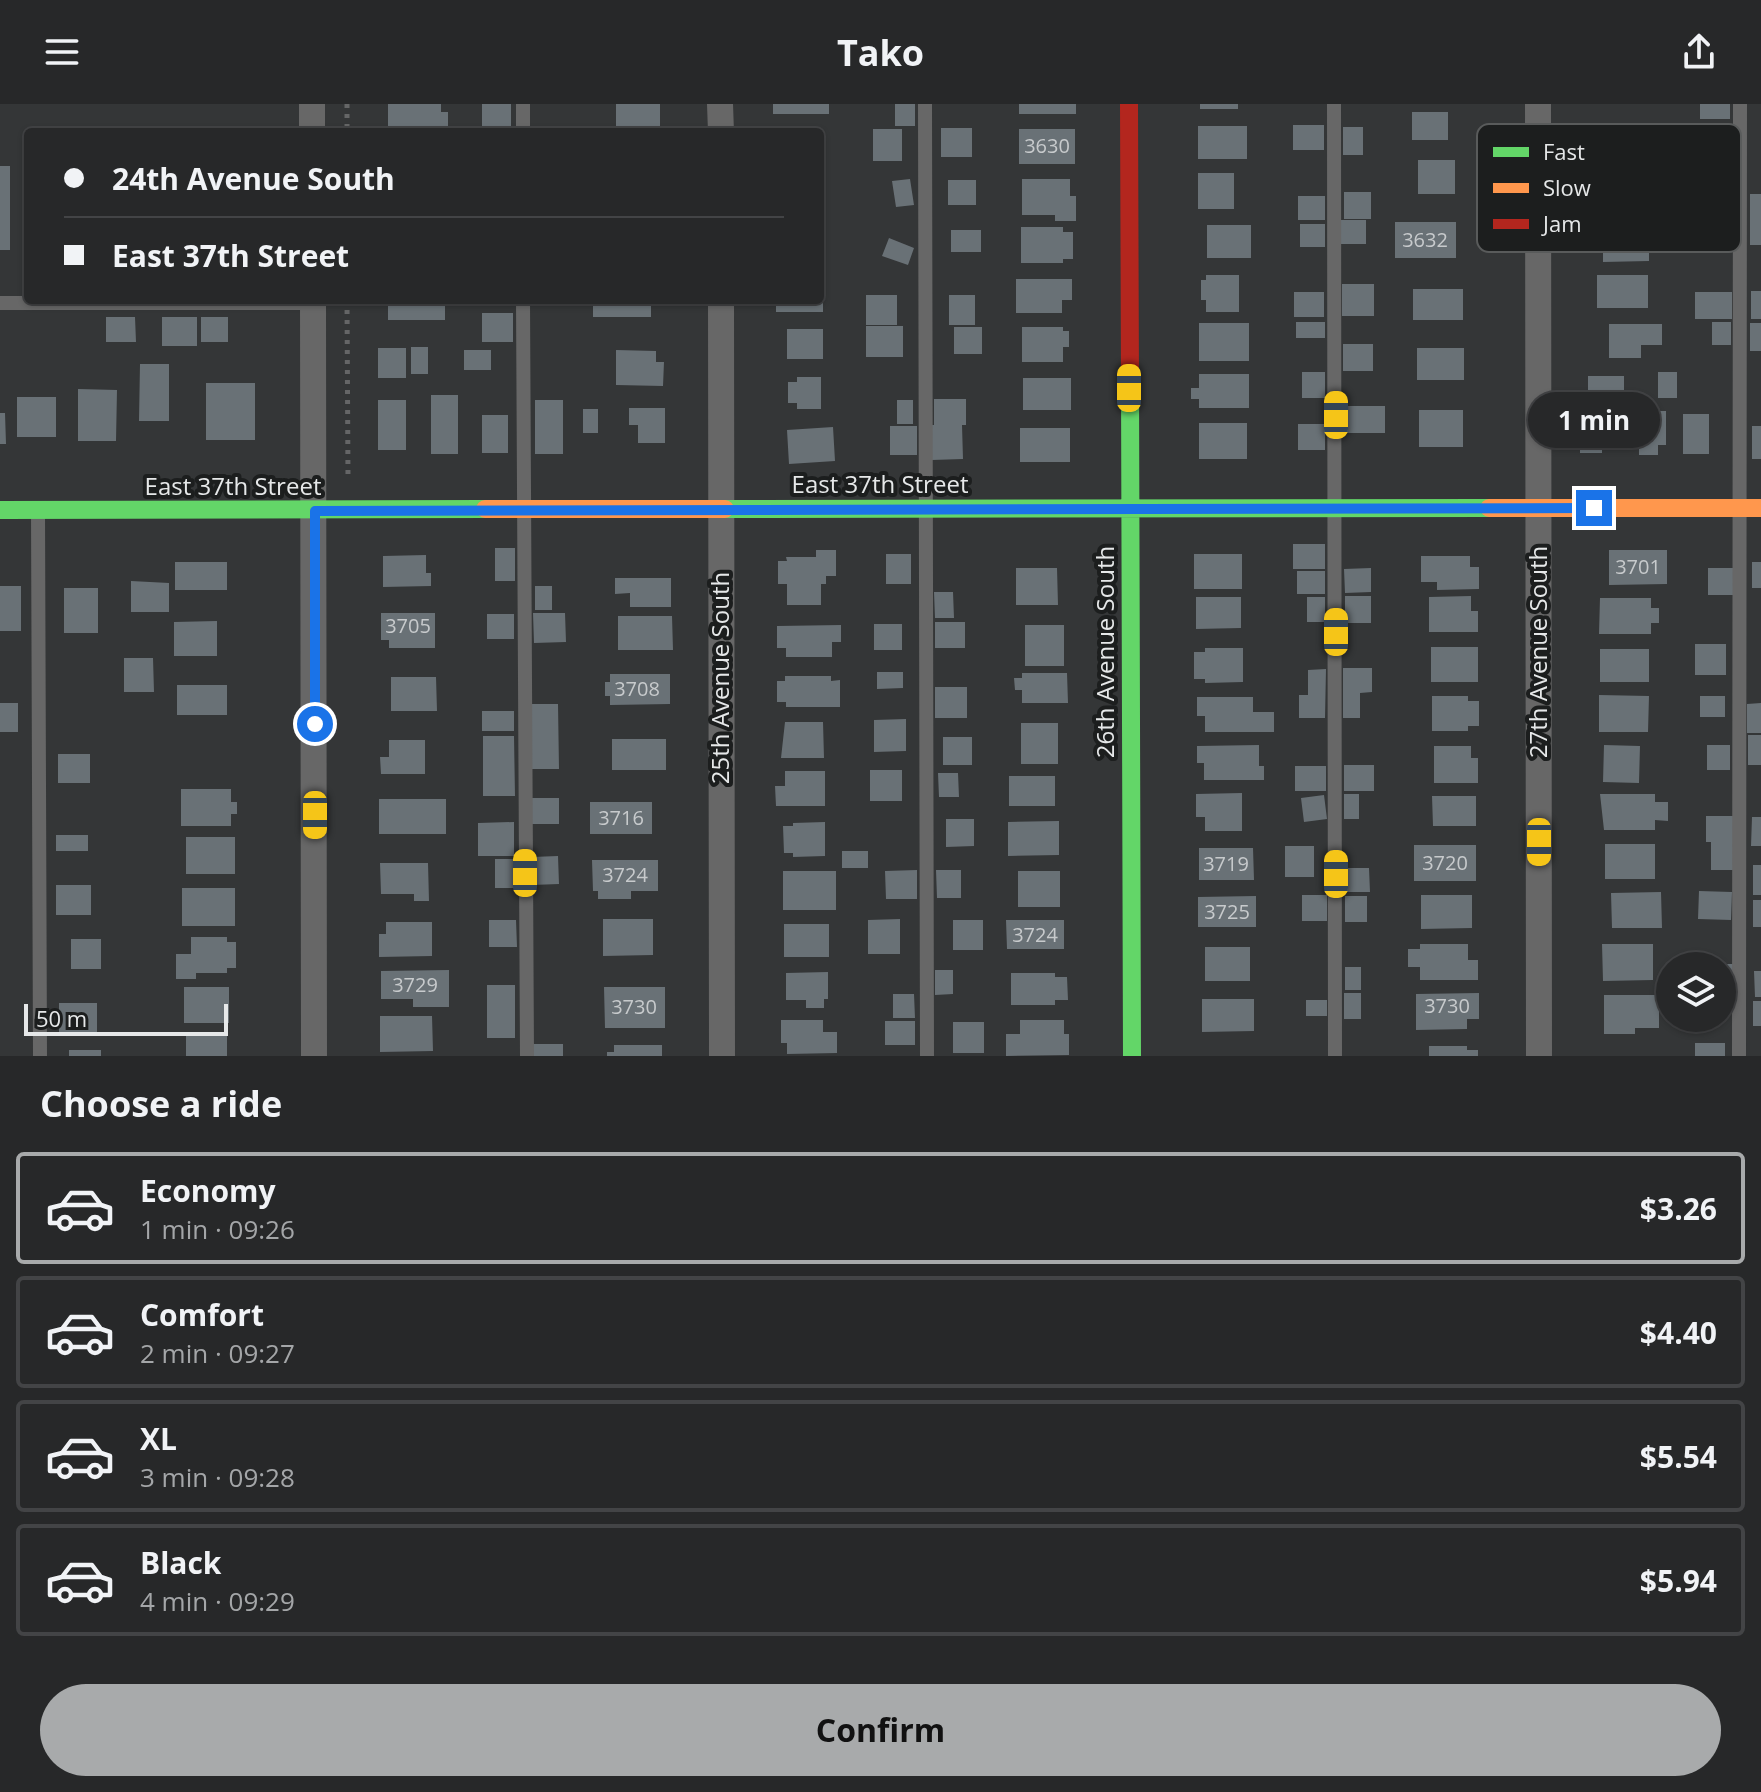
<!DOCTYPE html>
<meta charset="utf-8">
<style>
:root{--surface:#272829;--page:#2f3031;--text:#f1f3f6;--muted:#a4a6a8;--line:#434446;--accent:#a8aaab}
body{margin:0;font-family:"Open Sans",sans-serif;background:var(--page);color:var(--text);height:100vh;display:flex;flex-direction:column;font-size:30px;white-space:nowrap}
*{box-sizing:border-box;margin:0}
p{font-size:26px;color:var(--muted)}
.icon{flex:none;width:44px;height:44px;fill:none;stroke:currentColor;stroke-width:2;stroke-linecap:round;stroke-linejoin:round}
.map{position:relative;height:952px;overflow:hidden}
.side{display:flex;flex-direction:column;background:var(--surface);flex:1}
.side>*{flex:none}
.hud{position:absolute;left:24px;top:24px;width:800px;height:176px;border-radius:8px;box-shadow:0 2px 6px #0004,0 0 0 2px var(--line);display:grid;align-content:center;height:176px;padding:0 40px;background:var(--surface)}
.fabs{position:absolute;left:1656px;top:848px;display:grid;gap:16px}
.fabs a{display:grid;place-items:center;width:80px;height:80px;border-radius:50%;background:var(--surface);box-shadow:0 2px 6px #0004,0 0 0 2px var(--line);font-size:40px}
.scale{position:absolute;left:24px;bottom:20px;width:204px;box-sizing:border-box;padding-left:8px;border:4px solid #e6e8e9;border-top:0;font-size:22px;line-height:28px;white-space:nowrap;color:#e6e8e9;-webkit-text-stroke:6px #1c1e1e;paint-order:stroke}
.end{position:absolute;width:36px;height:36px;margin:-18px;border:10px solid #1a73e8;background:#fff;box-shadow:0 0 0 4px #fff}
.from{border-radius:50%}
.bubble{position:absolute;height:56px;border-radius:28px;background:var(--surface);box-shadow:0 2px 6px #0004,0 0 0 2px var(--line);font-size:26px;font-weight:700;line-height:56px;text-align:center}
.car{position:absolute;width:24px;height:48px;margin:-24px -12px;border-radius:10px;box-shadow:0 0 6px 2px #0007;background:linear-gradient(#f5c518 24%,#345 0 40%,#f5c518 0 76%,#345 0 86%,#f5c518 0)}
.hud b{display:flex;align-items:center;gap:28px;height:76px;font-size:30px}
.hud b+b{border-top:2px solid var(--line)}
.hud i{width:20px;height:20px;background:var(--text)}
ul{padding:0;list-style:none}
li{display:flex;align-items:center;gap:24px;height:112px;margin:0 16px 12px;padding:0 24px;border:4px solid var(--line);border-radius:8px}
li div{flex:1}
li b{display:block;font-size:30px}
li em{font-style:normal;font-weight:700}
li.on{border-color:var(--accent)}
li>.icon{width:72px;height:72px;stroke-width:1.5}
h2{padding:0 40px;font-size:36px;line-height:96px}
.primary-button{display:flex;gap:16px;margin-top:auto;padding:16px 40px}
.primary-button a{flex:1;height:92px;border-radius:48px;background:var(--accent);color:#111;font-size:32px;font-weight:700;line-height:92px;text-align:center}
header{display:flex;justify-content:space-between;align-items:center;height:104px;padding:0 40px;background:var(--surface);font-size:36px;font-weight:700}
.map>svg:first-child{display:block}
.building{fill:#697176}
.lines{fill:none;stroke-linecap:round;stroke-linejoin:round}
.path{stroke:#656667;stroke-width:5;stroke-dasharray:4 6;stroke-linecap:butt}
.lane{stroke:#676767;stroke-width:14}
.street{stroke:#676767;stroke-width:26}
.fast{stroke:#63d668;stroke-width:18}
.slow{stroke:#ff974d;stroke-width:18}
.jam{stroke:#b3261e;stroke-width:18}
.route{stroke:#1a73e8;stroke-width:10}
.labels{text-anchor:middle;stroke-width:8;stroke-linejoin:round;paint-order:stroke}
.number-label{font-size:20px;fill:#c7cacc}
.street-label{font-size:24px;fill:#e6e8e9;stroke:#1c1e1e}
.key{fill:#1c1e1e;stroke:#595b5b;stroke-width:2}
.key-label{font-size:22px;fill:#e6e8e9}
</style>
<header><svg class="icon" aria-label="menu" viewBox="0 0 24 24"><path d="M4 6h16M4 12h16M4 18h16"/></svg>Tako<svg class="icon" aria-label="share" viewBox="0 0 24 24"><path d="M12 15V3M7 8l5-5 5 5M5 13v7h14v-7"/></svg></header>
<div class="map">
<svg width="1761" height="952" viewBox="0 0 1761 952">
<rect width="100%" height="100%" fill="#343637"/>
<path class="building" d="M388 0H441V8H448V28H388Z
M482 0H511V22H482Z
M616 0H660V28H616Z
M773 0H829V10H773Z
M895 0H915V22H895Z
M1019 0H1076V10H1019Z
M1200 0H1238V5H1200Z
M1700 0H1730V15H1700Z
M1412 8H1448V36H1412Z
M1696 19H1723V38H1696Z
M1293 21H1324V46H1293Z
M1198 22H1247V55H1198Z
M1343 23H1363V51H1343Z
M941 24H972V53H941Z
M873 25H902V57H873Z
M1019 25H1075V60H1019Z
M1418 56H1455V90H1418Z
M0 62H10V146H0Z
M1198 69H1234V105H1198Z
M910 75 914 101 896 103 892 77Z
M1022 75H1070V92H1076V117H1055V111H1022Z
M948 76H976V101H948Z
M1344 88H1371V115H1344Z
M1750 90H1761V141H1750Z
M1298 92H1325V116H1298Z
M1341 116H1366V140H1341Z
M1395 118H1456V154H1395Z
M1300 120H1325V143H1300Z
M1207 121H1251V154H1207Z
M1597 122H1649V157L1603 158V138H1597Z
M1021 123H1063V128H1073V155H1063V159H1021Z
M951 126H981V148H951Z
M889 134 914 144 908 161 882 152Z
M1206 171H1239V208H1206V196H1201V176H1206Z
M1597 171H1648V204H1597Z
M1016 175H1072V196H1062V209H1016Z
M1342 180H1374V212H1342Z
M1413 185H1463V216H1413Z
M1751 187H1761V215H1751Z
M1294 188H1324V213H1294Z
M1695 188H1732V215H1695Z
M866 191H897V221H866Z
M949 191H975V221H949Z
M388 196H445V216H388Z
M593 196H651V213H593Z
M776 196H823V208H776Z
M482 209H513V238H482Z
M106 213H135L136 238H106Z
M162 213H197V242H162Z
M201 213H228V238H201Z
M1296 218H1325V234H1296Z
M1712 218H1731V241H1712Z
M1199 219H1249V257H1199Z
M1750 219H1761V247H1750Z
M1609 220H1662V241H1641V254H1609Z
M866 222H903V253H866Z
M954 223H982V250H954Z
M1022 223H1063V227H1069V243H1063V258H1022Z
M787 225H823V255H787Z
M1343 240H1373V267H1343Z
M411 243H428V270H411Z
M378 244H406V274H378Z
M1417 244H1464V276H1417Z
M464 246H491V266H464Z
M616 246 656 247V258H664L663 282 616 281Z
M140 260H169V317H139Z
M1302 268H1325V294H1302Z
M1658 268H1677V294H1658Z
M1199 270H1249V304H1199V295H1191V284H1199Z
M1588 272H1624V297H1588Z
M797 273H821V305H797V299H788V278H797Z
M1023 274H1071V306H1023Z
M206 279H255V336H206Z
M78 285 117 286 116 337H78Z
M431 291H458V350H431Z
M17 293H56V333H17Z
M934 295H966V321H962L963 355 932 356 931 321H934Z
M378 296H406V346H378Z
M535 296H563V350H535Z
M897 296H913V320H897Z
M1585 300H1614V342H1602V349H1580V330H1585Z
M1347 302H1385V329H1347Z
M629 304H665V339H638V321H629Z
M583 305H598V329H583Z
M1419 306H1463V343H1419Z
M1629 307H1666V341H1658V351H1639V341H1629Z
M0 309H5L6 340H0Z
M1683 310H1709V350H1683Z
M482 311H508V349H482Z
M1199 319H1247V355H1199Z
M1298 320H1325V346H1298Z
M890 322H917V351H890Z
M1752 322H1761V355H1752Z
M833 323 835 357 789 360 787 326Z
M1020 324H1070V358H1020Z
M1293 440H1325V465H1293Z
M495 444H515V477H495Z
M816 446H836V472H826V480H821V501H787V480H778V457H787L786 453H816Z
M1609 446H1667V480L1609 481Z
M886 450H911V480H886Z
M1194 450H1242V485H1194Z
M426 451V469H431V482L383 483V452Z
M1421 452H1470V463H1479V485L1437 486V478H1421Z
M175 458H227V486H175Z
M1752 458H1761V484H1752Z
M1016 464H1057L1058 501H1016Z
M1371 464V488L1345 489 1344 465Z
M1708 464H1733V491H1708Z
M1297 467H1325V490H1297Z
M615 474H671V503H630V489L615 490Z
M131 477 169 479V508H131Z
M0 482H21V527H0Z
M535 482H552V506H535Z
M64 484H98V529H64Z
M934 488H953L954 514H935Z
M1345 492H1371V519H1345Z
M1471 492V507H1478V528H1429V493Z
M1196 493H1241V524L1196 525Z
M1307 493H1325V518H1307Z
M1600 494H1651V504H1659V519H1651V530H1599Z
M381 509H435V544H389V536H381Z
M533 509H565L566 538 534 539Z
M487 510H514V535H487Z
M618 512H672L673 546H618Z
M217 517V552H174V518Z
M935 518H965V544H935Z
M874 520H902V546H874Z
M841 521V538H832V553H786V544H777V522Z
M1025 521H1064V562H1025Z
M1695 540H1726V571H1695Z
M1431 543H1478V578H1431Z
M1205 544H1243V578L1205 579V575H1194V548H1205Z
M1600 545H1649V578H1600Z
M124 554H153L154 588H124Z
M1343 564H1372V588L1360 589V614H1343Z
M1326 565 1325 614H1299V591H1308V566Z
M877 568H903V584L877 585Z
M1022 569H1067L1068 599H1022V586H1015L1014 574H1022Z
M610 570H670V600L610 601V592H605V578H610Z
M785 572H831V577L840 576V603H786V598H777V577H785Z
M391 573H436L437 607H391Z
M177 581H227V611H177Z
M935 583H967V614H935Z
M1599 591 1649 592 1648 628H1599Z
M1432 592H1468V597H1479V622H1468V627H1432Z
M1700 592H1725V613H1700Z
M1197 593H1253V608H1274V628H1205V612H1197Z
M0 599H18V628H0Z
M1761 599V629H1747V600Z
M532 600H558L559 665H532Z
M482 607H514V627H482Z
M906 615V647L874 648V616Z
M785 618H823L824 654H781Z
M1021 619H1058V660H1021Z
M1748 631H1761V661H1748Z
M483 632H514L515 692H483Z
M943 633H972V661H943Z
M612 635H666V666H612Z
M389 636H425V670H381L380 653H389Z
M1259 641V662H1264V676H1204V659H1197V642Z
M1604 641 1640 642 1639 679 1603 678Z
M1707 641H1730V666H1707Z
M1434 642H1471V654H1478V679H1434Z
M58 650H90V679H58Z
M1344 661H1374V687H1344Z
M1295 662H1326V687H1295Z
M870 666H902V697H870Z
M785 667H825V702H776L775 682H785Z
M938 669H958L959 693H939Z
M1009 672H1055V702H1009Z
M181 685H231V698H237V710H231V722H181Z
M1242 689V727H1205V713H1196V690Z
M1344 690H1359V715H1344Z
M1600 690H1655V698H1668V717L1655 716V726H1604Z
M1324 691 1327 715 1304 718 1301 694Z
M1432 692H1476V722H1433Z
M532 694H559V720H532Z
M379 695H446V730H379Z
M590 698H652V730H590Z
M1706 712H1734L1733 766H1711V738H1706Z
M1752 713H1761V742H1751Z
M946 715H974V742L946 743Z
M1059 717V751L1008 752V718Z
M514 718V752H478V719Z
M825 718V752L793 753V749H784L783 722H793V719Z
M56 731H88V747H56Z
M186 733H235V770H186Z
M1605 740H1655V775H1605Z
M1414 741H1476V777H1414Z
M1285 742H1314V773H1285Z
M1199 744H1253L1254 776H1199Z
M842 747H868V764H842Z
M558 752 559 780 532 781V753Z
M495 755H516V784H495Z
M592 756H658V787H631V795H598V787H593Z
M380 759H428L429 797H414V790H381Z
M1753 761H1761V791H1753Z
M1344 764H1369L1370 788H1345Z
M917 766V795H886L885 767Z
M936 766H961V794H937Z
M783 767H836V806H783Z
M1018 767H1060V803H1018Z
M56 781H91V811H56Z
M182 784H235V822H182Z
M1699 787 1732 788 1731 816 1698 815Z
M1661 788 1662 824H1612L1611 789Z
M1302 791H1327V817H1302Z
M1421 791H1472V824L1421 825Z
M1256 792V823H1198V793Z
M1345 792H1367V818H1345Z
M1753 796H1761V823H1753Z
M603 815H653V851L603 852Z
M900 815V850H868V816Z
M489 816H516L517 843H489Z
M953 816H983V846H953Z
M1006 816H1064V845H1007Z
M386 818H432V852L379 853V830H386Z
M784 820H829V853H784Z
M191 833H227V838H236V864H227V869H196V875H176V850H191Z
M71 835H101V865H71Z
M1420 840H1468V856H1478V876H1420V863H1408V845H1420Z
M1602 840H1653V876L1603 877Z
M1205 843H1250V877H1205Z
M1722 860H1733V887H1722Z
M1345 863H1361V886H1345Z
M449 866V903H413V895H381V867Z
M935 866H953V890L935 891Z
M1754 867H1761V893H1755Z
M828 868V895H824V904H806V896H786V869Z
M1011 869H1055V873H1067L1068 896H1055V901H1011Z
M487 881H515V934H487Z
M184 883H229V919H184Z
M604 883H665V924H605Z
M1344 889H1361V915H1344Z
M1479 889V915H1467V925L1416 926V890Z
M893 890H914L915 914H893Z
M1604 891H1659V924H1635V930H1604Z
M1202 895H1254V927L1202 928Z
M1306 896H1327V912H1306Z
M1753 897H1761V922H1753Z
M59 899H97V929H59Z
M380 912H432L433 947 380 948Z
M781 916H823V928H837V949L787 950V939H781Z
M1020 916H1064V930H1069V951L1006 952V930H1020Z
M885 917H915V941H885Z
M953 918H984V949H953Z
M186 932H227V952H186Z
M1695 939H1725V952H1695Z
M532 940H563V952H532Z
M614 941H662V952H607V948H614Z
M1429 942H1467V946H1478V952H1429Z
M69 946H101V952H69Z"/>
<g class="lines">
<path class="path" d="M347 0V28
M347 196 348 375"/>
<path class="lane" d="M925 0 927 952
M1334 0 1335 952
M523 28V0
M523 196 527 952
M0 199H313
M38 407 40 952
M1739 952 1740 0"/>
<path class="street" d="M312 0V28
M720 0 721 28
M1538 0 1539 952
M313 196 314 952
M721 196 722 952"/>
<path class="fast" d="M1130 279 1132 952
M725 405 1489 404
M0 406 485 405"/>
<path class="slow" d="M1489 404H1761
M485 405H725"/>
<path class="jam" d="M1129 0 1130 279"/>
</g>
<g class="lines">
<path class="route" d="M315 620V407L1594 404"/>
</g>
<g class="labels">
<g class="number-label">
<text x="1047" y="49">3630</text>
<text x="1425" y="143">3632</text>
<text x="1638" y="470">3701</text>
<text x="408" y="529">3705</text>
<text x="637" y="592">3708</text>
<text x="621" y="721">3716</text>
<text x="1445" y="766">3720</text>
<text x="1226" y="767">3719</text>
<text x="625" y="778">3724</text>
<text x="1227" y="815">3725</text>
<text x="1035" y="838">3724</text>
<text x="415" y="888">3729</text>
<text x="1447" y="909">3730</text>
<text x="634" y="910">3730</text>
</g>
<g class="street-label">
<text x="880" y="389">East 37th Street</text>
<text x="233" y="391">East 37th Street</text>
<text transform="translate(1106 548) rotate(-90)" y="8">26th Avenue South</text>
<text transform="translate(1539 548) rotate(-90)" y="8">27th Avenue South</text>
<text transform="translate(721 574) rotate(-90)" y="8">25th Avenue South</text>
</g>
</g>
<rect x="1477" y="20" width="264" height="128" rx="12" class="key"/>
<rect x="1493" y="43" width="36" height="10" fill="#63d668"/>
<rect x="1493" y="79" width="36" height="10" fill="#ff974d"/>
<rect x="1493" y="115" width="36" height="10" fill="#b3261e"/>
<g class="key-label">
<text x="1543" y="56">Fast</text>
<text x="1543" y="92">Slow</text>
<text x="1543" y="128">Jam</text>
</g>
</svg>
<div class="fabs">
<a><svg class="icon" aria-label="layers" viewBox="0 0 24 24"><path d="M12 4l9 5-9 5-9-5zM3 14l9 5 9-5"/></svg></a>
</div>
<div class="scale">50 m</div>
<i class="end from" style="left:315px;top:620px"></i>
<i class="end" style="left:1594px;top:404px"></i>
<div class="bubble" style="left:1528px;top:288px;width:132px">1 min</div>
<i class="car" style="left:1129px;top:284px;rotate:0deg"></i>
<i class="car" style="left:1336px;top:311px;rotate:0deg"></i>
<i class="car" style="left:1336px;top:528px;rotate:0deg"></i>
<i class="car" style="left:315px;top:711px;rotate:180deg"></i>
<i class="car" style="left:1539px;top:738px;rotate:180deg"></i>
<i class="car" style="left:525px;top:769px;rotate:0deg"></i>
<i class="car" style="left:1336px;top:770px;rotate:0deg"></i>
<div class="hud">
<b><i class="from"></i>24th Avenue South</b>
<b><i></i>East 37th Street</b>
</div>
</div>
<section class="side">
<h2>Choose a ride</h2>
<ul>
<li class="on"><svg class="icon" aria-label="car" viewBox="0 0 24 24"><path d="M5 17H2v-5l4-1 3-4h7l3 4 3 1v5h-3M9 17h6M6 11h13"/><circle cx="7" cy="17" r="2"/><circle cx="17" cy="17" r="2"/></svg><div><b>Economy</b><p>1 min · 09:26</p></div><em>$3.26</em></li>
<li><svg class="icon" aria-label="car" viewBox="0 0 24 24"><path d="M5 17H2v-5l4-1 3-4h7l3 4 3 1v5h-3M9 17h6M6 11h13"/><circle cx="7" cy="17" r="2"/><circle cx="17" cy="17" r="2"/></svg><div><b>Comfort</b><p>2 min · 09:27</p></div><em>$4.40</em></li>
<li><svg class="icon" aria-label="car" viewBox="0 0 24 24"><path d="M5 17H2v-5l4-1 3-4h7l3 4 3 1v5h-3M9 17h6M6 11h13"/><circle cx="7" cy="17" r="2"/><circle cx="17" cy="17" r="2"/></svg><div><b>XL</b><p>3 min · 09:28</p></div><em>$5.54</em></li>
<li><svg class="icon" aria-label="car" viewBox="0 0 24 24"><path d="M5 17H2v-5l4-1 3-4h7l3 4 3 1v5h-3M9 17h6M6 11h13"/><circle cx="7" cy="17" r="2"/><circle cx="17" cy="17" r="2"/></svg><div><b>Black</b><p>4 min · 09:29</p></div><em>$5.94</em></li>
</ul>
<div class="primary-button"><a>Confirm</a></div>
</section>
